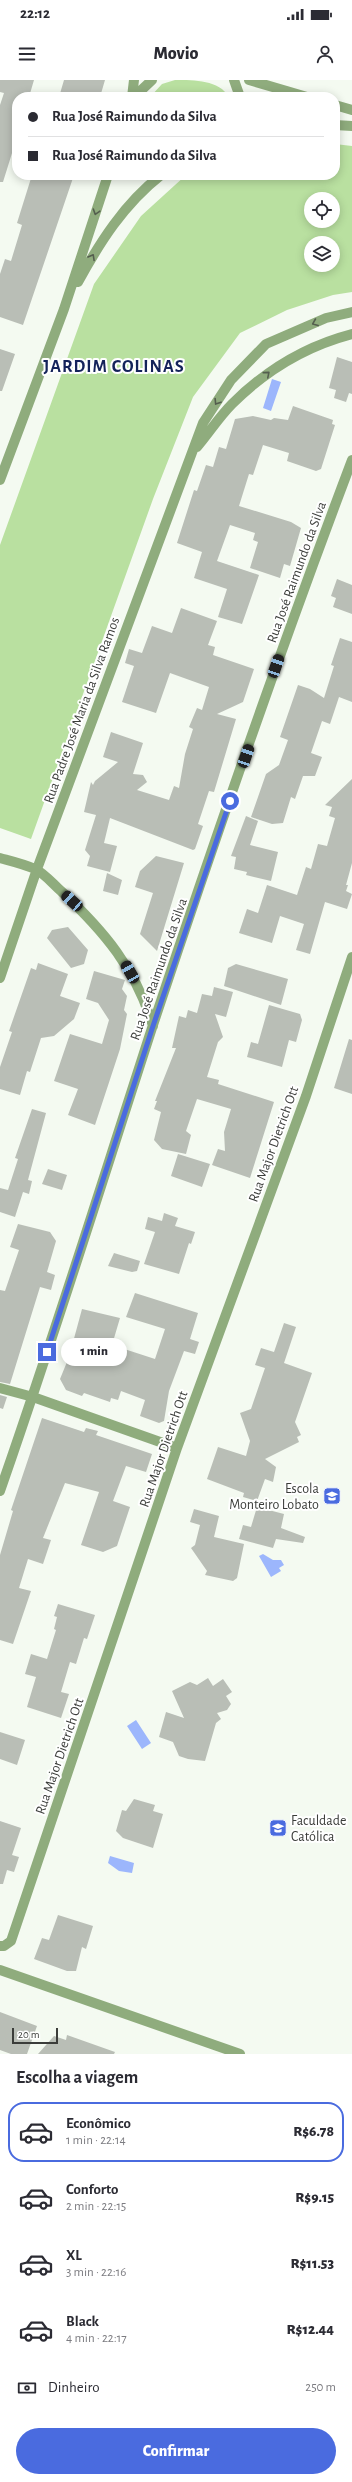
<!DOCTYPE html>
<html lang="pt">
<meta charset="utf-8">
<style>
:root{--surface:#fff;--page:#f2f2f3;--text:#2b2b33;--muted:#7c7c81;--line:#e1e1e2;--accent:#4a6bdf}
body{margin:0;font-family:"Alegreya Sans",sans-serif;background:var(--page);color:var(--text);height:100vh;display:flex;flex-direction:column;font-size:15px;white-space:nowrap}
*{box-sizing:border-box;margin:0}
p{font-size:13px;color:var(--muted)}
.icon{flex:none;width:22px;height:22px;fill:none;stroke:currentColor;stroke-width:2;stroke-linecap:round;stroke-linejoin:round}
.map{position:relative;height:1974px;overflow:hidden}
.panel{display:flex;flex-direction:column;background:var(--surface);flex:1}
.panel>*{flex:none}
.top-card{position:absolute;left:12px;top:12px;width:328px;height:88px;border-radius:16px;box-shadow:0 2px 10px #0003;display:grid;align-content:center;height:88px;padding:0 16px;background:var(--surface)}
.tools{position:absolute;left:304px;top:112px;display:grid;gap:8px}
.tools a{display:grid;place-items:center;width:36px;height:36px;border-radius:50%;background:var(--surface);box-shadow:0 2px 10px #0003;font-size:20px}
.scale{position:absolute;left:12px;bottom:10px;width:46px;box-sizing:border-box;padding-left:4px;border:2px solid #3b3d3a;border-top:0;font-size:11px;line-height:14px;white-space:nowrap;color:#3b3d3a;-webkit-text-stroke:3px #fff;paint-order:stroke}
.end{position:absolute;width:18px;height:18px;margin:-9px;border:5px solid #4a6bdf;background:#fff;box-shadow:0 0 0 2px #fff}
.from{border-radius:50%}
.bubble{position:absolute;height:28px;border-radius:14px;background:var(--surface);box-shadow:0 2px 10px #0003;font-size:13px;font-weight:800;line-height:28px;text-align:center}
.car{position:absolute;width:12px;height:24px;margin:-12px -6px;border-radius:5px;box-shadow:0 0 3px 1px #0007;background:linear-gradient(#222 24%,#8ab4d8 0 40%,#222 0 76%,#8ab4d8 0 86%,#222 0)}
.top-card b{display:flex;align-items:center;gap:14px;height:38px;font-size:15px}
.top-card b+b{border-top:1px solid var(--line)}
.top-card i{width:10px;height:10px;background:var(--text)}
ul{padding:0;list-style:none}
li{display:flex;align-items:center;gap:12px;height:60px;margin:0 8px 6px;padding:0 8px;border:2px solid transparent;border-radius:16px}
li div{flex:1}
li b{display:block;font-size:15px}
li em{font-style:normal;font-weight:800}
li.on{border-color:var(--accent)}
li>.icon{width:36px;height:36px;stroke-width:1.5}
h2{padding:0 16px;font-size:18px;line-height:48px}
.pay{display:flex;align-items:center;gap:10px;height:44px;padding:0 16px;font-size:15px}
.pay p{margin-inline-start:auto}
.action{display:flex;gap:8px;margin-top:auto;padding:8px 16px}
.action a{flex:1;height:46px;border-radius:24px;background:var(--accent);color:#fff;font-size:16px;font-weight:800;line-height:46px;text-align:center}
.status{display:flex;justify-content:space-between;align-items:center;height:28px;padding:0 20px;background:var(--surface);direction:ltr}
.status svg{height:11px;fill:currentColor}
header{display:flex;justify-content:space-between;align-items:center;height:52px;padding:0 16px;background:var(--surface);font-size:18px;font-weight:800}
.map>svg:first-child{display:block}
.green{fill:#b9e0a0;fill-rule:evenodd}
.water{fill:#9cb6fc}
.building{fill:#b9beb6}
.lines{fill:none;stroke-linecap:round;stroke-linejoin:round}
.minor{stroke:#8fac7d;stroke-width:10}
.tertiary{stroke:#8fac7d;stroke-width:10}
.oneway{stroke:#545e4e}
.route{stroke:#4a6bdf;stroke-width:5}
.labels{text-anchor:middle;stroke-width:4;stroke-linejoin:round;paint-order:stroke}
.street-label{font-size:14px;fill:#3b3d3a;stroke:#fff}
.poi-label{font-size:14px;fill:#3b3d3a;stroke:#fff;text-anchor:end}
.district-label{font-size:18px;font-weight:bold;letter-spacing:1px;fill:#14235a;stroke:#fff}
</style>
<div class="status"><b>22:12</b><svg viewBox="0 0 49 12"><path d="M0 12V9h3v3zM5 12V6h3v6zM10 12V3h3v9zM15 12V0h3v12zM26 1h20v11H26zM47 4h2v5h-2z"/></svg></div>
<header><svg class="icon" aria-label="menu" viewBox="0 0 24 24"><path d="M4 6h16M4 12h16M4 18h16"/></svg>Movio<svg class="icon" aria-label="person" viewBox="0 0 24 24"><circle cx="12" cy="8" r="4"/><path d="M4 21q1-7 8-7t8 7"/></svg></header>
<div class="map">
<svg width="352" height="1974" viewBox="0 0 352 1974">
<rect width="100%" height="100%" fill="#f4faf1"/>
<path class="green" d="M175 0C195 0 219 0 229 17H150L162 4Z
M335 64 352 66V212L333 215 287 230 240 253 193 317 153 419 31 759 0 748V465L94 204 141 136 186 95H335ZM311 119H333V141H311ZM311 163H333V185H311Z"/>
<path class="water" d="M272 299 281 302 271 331 263 328Z
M263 1474 273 1480H281L284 1485 279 1488 281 1491 271 1497 259 1476Z
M136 1640 151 1663 142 1669 127 1646Z
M110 1776 134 1783 132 1793 119 1791 108 1783Z"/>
<path class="building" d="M0 0H34L29 17H17V36L12 51 17 52V57L3 102H0V25L4 13 0 12Z
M64 0H105L100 17H59Z
M32 95H74L23 245 0 237V194L5 179 11 181 22 145 17 143Z
M0 269 15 274 2 311H0Z
M337 277 352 282V314L349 313 346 322 334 318 336 310 329 308Z
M293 326 333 340 332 344 335 345 321 389 316 391 287 381 289 373 263 365 253 395 249 394 239 426 291 442 301 448 290 486 284 484 280 498 250 488 258 462 253 460 255 453 230 445 217 481 259 495 242 544 218 537 227 509 194 498 202 472 177 463 194 410 197 411 206 385 213 387 219 367 226 369 235 339 253 336 271 340 274 338 288 340Z
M337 499 352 505V534L333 527 336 518 331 516Z
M181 528 217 541 208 565 215 567 213 575 254 589 243 622 217 634 236 639 214 712 209 711 198 744 203 746 195 769 193 770 110 738 104 763 117 766 110 792 87 786 90 776 85 770 96 735 84 732 91 702 93 705 95 701 118 682 103 677 111 652 143 663 133 694 143 695 147 702 137 710 169 720 174 706 179 708 185 674 193 649 189 647 197 628 202 630 209 607 170 593 156 633 122 622 134 586 125 583 129 569 142 573 152 546 172 553Z
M340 558 352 562V622L339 617 330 644 322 641 311 673 322 677 315 696H303L295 719 291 717 283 743 272 744 251 737 266 694 279 685 288 660 280 657 298 605 310 609 324 618 334 586 331 585Z
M352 699V783L346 805H348L346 811 352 814 347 829 325 822 310 874 296 870 304 844 280 836 272 863 239 853 247 829 258 833 267 805 297 815 306 787 311 789 318 764 327 766 335 738 329 736 332 727 325 725Z
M246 736 258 741 250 765 278 772 271 801 246 795 247 792 234 789 236 777 231 776Z
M156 776 184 783 157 871 140 854 153 813 135 807 140 791Z
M107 793 122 800 118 815 103 811Z
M68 847 88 870 84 884 71 888 47 858 52 850Z
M38 883 68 894 60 916 80 923 74 939 54 956 41 958 30 992 27 991 20 1015 0 1009V987L12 952 9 951 31 888 36 890Z
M236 884 288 899 281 925 224 906 228 888Z
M94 891 125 900 122 909 127 916 124 930 127 934 120 969 95 1045 68 1035 78 1009 54 1001 70 954 102 964 109 940 98 923 86 919Z
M214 907 233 912 226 937 215 934 223 957 218 962 207 997 219 1000 218 1004 274 1022 250 1098 212 1085 218 1069 225 1071 224 1052 231 1029 197 1019 186 1051 191 1055 186 1074 162 1069 154 1060 161 1032 154 1029 157 1021H155L176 968H172L179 936 186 938 188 930 197 933 202 914 212 916Z
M269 925 300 934 302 940 296 962 289 960 282 987 247 977 251 962 258 964Z
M349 959 352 960V1014L334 1008Z
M32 1029 46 1033 28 1100 32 1101 29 1114 23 1112 15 1137 0 1132V1108L8 1110 18 1079 15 1078Z
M178 1074 210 1084 202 1107 171 1096Z
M48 1089 67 1095 62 1110 42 1104Z
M164 1133 178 1138 175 1146 195 1152 191 1164 189 1163 179 1194 144 1184 155 1152 145 1149 148 1137 162 1141Z
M18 1144 50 1152 56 1161 47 1192 55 1195 51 1210 40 1207 10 1304 0 1302V1210L5 1211 19 1170 10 1167Z
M114 1173 140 1181 137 1191 132 1192 108 1186Z
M135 1213 198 1233 190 1259 199 1262 195 1274 184 1271 169 1311 164 1341 159 1343 140 1336 145 1320 121 1311 118 1320 111 1318 110 1322 84 1313 82 1316 66 1310 60 1299 69 1277 82 1229 120 1238 112 1265 155 1279 165 1249 126 1237Z
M284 1243 296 1247 284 1283 312 1293 295 1342 301 1355 297 1357 299 1362 265 1379 276 1387 273 1402 265 1399 257 1421 243 1417 244 1413 207 1399 218 1367 246 1376 250 1361 240 1333 251 1329 265 1288 255 1285 261 1268 274 1272Z
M0 1315 7 1317 3 1329 0 1328Z
M42 1338 84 1352 86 1348 98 1351 96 1355 152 1374 146 1392 126 1386 113 1421 130 1427 117 1466 103 1472 81 1465 99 1412 65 1403 43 1458 51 1460 43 1484 28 1479 19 1508 31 1511 13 1564 0 1560V1475L13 1431 11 1430Z
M257 1427 284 1434 281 1448 305 1457 303 1463 276 1459 273 1468 239 1459 243 1445 251 1447Z
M194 1429 219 1436 214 1457 244 1464 237 1498 233 1501 205 1495 207 1491 191 1468 195 1465 200 1445 190 1442Z
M58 1524 95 1535 87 1559 84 1558 76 1584 70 1582 61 1612 69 1614 61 1638 27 1627 36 1597 25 1594 31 1574 47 1579 56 1550 54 1549 57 1537 54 1536Z
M208 1598 213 1606 223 1599 232 1612 226 1616 231 1624 227 1630 217 1633 221 1639 216 1643 205 1681 188 1679 179 1676 173 1662 159 1657 166 1632 184 1638 172 1611 190 1602 197 1605Z
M0 1652 25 1660 17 1685 0 1679Z
M134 1719 155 1725 153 1731 163 1734 153 1768 123 1758 116 1751 122 1730 126 1731Z
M0 1741 21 1748 12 1775 19 1777 14 1792 7 1790 3 1804H0Z
M58 1835 93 1846 86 1869 82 1867 76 1891H67L34 1879 42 1858 49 1860Z
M0 1932 37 1946 27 1974H11L0 1970Z
M67 1955 115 1972 114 1974H38L54 1956 66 1960Z"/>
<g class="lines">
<path class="minor" d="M234 0 240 17
M249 0 307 17
M132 17 134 0
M134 17 152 0
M335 25 352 30
M335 45 352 46
M78 202C100 162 124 124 161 95
M197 367C209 353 219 337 232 324 265 291 306 266 352 254
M0 400 64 229 108 95
M0 778C11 781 24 784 35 789 44 793 53 804 61 811 104 851 136 889 153 946
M0 898 37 789 203 343 231 300 266 264 326 238 352 232
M0 1308 33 1317 177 1368
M0 1411C54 1257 102 1102 152 948 215 758 281 568 352 380
M0 1866H4L11 1861 177 1368 306 1016 352 877"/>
<path class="tertiary" d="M0 1890 240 1974"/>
</g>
<defs><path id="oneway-chevron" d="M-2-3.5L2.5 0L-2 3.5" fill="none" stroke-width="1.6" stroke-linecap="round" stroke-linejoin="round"/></defs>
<g class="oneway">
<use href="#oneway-chevron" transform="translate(96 132) rotate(108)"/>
<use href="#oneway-chevron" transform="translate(92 177) rotate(-61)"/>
<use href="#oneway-chevron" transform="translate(315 243) rotate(157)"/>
<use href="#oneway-chevron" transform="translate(267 294) rotate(-41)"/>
<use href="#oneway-chevron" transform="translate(217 322) rotate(122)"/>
</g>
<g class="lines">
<path class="route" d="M47 1272 153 946 230 721"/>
</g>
<defs>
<symbol id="school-square" viewBox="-11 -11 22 22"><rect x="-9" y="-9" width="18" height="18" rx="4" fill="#4a6bdf" stroke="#fff"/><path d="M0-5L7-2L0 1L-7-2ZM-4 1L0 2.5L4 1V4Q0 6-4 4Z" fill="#fff"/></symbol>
<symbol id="university-square" viewBox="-11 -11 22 22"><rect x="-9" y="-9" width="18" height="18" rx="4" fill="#4a6bdf" stroke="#fff"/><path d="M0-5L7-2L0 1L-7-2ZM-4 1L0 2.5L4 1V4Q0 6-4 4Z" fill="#fff"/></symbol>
</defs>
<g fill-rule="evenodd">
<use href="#school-square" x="322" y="1406" width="20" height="20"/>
<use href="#university-square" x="268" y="1738" width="20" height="20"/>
</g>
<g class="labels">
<g class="street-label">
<text transform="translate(296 492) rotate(-70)" y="5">Rua José Raimundo da Silva</text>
<text transform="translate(81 630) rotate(-70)" y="5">Rua Padre José Maria da Silva Ramos</text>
<text transform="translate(158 889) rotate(-71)" y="5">Rua José Raimundo da Silva</text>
<text transform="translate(273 1064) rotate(-70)" y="5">Rua Major Dietrich Ott</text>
<text transform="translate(163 1369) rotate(-71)" y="5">Rua Major Dietrich Ott</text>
<text transform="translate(59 1676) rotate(-71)" y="5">Rua Major Dietrich Ott</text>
</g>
<g class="poi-label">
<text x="319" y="1413">Escola<tspan x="319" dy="16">Monteiro Lobato</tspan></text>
<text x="291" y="1745" text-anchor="start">Faculdade<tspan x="291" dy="16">Católica</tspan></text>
</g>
<g class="district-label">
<text x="114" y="292">JARDIM COLINAS</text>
</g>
</g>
</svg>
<div class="tools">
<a><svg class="icon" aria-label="locate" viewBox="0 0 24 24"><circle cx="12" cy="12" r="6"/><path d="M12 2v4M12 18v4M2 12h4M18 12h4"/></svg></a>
<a><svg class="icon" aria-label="layers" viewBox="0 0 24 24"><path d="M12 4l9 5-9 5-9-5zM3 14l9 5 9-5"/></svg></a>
</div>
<div class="scale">20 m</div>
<i class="end from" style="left:230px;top:721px"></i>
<i class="end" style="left:47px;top:1272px"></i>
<div class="bubble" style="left:61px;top:1258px;width:66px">1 min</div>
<i class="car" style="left:276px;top:586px;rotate:19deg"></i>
<i class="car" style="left:246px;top:676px;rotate:19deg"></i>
<i class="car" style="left:72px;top:821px;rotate:312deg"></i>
<i class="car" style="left:130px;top:892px;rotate:330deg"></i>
<div class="top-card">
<b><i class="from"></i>Rua José Raimundo da Silva</b>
<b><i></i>Rua José Raimundo da Silva</b>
</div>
</div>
<section class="panel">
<h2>Escolha a viagem</h2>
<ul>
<li class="on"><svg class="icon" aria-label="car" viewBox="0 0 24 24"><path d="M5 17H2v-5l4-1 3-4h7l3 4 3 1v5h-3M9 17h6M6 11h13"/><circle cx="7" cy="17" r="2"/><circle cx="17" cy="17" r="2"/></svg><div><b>Econômico</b><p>1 min · 22:14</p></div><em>R$6.78</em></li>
<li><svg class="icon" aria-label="car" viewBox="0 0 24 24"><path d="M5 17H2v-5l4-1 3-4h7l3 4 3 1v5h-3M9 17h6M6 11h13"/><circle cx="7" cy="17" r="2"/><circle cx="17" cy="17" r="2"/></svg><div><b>Conforto</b><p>2 min · 22:15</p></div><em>R$9.15</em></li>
<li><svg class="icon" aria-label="car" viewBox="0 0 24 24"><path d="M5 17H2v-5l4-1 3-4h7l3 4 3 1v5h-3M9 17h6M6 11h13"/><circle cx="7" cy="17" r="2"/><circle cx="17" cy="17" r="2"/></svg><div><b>XL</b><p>3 min · 22:16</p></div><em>R$11.53</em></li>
<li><svg class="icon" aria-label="car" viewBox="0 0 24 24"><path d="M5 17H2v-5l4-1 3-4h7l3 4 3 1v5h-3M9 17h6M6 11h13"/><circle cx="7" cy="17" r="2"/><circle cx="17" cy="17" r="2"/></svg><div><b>Black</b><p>4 min · 22:17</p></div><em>R$12.44</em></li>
</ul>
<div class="pay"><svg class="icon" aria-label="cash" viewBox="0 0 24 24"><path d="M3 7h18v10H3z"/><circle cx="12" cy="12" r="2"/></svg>Dinheiro<p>250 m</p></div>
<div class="action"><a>Confirmar</a></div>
</section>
